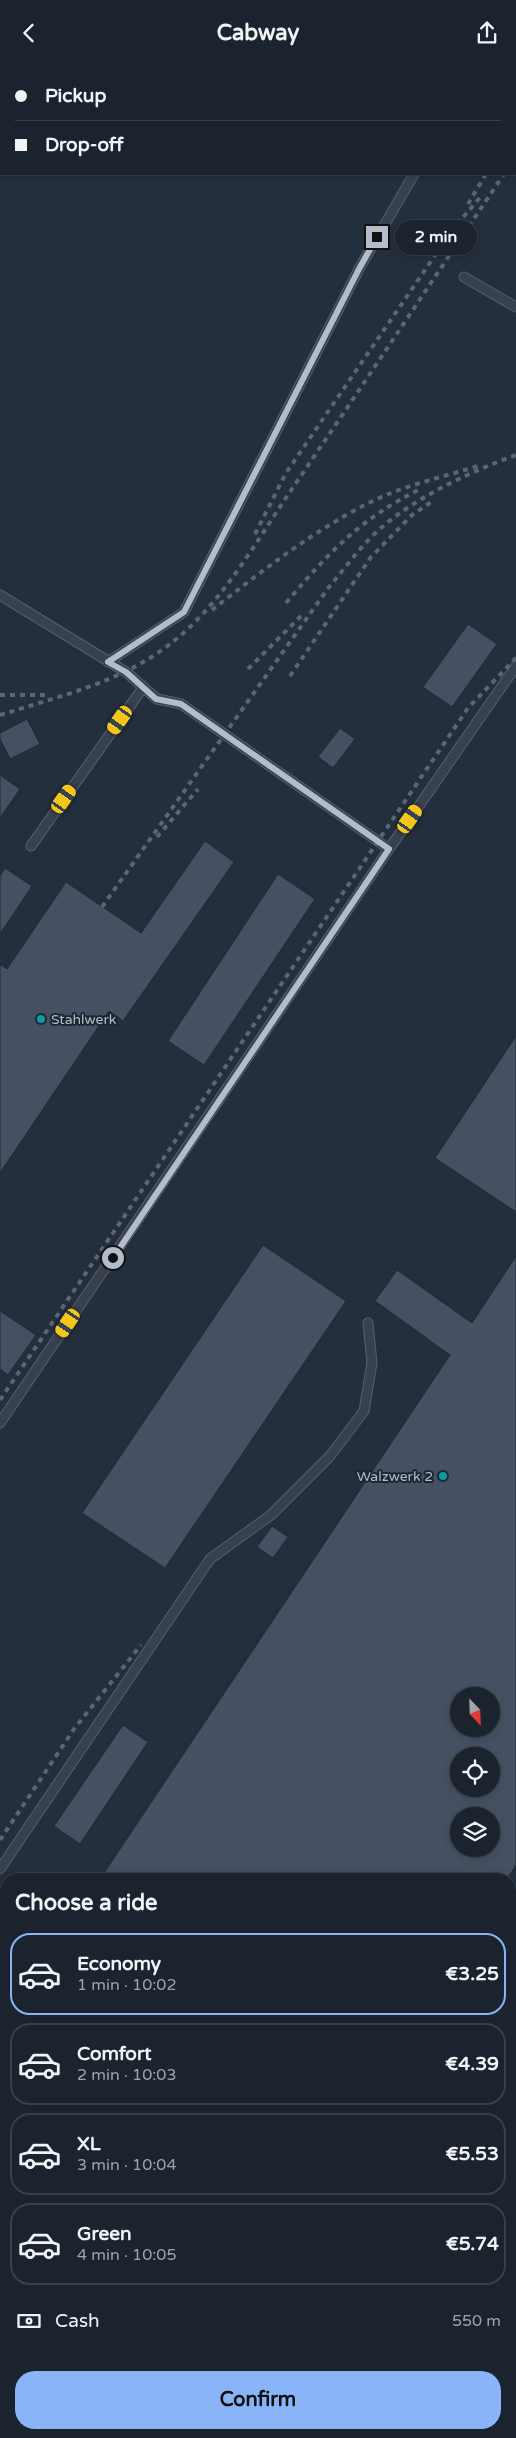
<!DOCTYPE html>
<meta charset="utf-8">
<style>
:root{--surface:#1b232e;--page:#242b36;--text:#f1f3f6;--muted:#a0a4aa;--line:#39404a;--accent:#8ab4f8}
body{margin:0;font-family:"Varela Round",sans-serif;background:var(--page);color:var(--text);height:100vh;display:flex;flex-direction:column;font-size:19px;white-space:nowrap}
*{box-sizing:border-box;margin:0}
p{font-size:16px;color:var(--muted)}
.icon{flex:none;width:28px;height:28px;fill:none;stroke:currentColor;stroke-width:2;stroke-linecap:round;stroke-linejoin:round}
.map{position:relative;flex:1;overflow:hidden}
.details{position:absolute;left:0px;top:1808px;width:516px;height:566px;display:flex;flex-direction:column;background:var(--surface);border-radius:20px 20px 0 0;box-shadow:0 2px 8px #0003,0 0 0 1px var(--line)}
.details>*{flex:none}
.hud{position:absolute;left:0px;top:0px;width:516px;height:110px;box-shadow:0 2px 8px #0003,0 0 0 1px var(--line);display:grid;align-content:center;height:110px;padding:0 15px;background:var(--surface)}
.needle{width:32px;rotate:157deg}
.tools{position:absolute;left:450px;top:1622px;display:grid;gap:10px}
.tools a{display:grid;place-items:center;width:50px;height:50px;border-radius:50%;background:var(--surface);box-shadow:0 2px 8px #0003,0 0 0 1px var(--line);font-size:25px}
.end{position:absolute;width:22px;height:22px;margin:-11px;border:6px solid #b4bcc9;background:#111;box-shadow:0 0 0 2px #111}
.from{border-radius:50%}
.bubble{position:absolute;height:35px;border-radius:18px;background:var(--surface);box-shadow:0 2px 8px #0003,0 0 0 1px var(--line);font-size:16px;font-weight:700;line-height:35px;text-align:center}
.car{position:absolute;width:15px;height:30px;margin:-15px -8px;border-radius:6px;box-shadow:0 0 4px 1px #0007;background:linear-gradient(#f5c518 24%,#345 0 40%,#f5c518 0 76%,#345 0 86%,#f5c518 0)}
.hud b{display:flex;align-items:center;gap:18px;height:48px;font-size:19px}
.hud b+b{border-top:1px solid var(--line)}
.hud i{width:12px;height:12px;background:var(--text)}
ul{padding:0;list-style:none}
li{display:flex;align-items:center;gap:15px;height:82px;margin:0 10px 8px;padding:0 5px;border:2px solid var(--line);border-radius:20px}
li div{flex:1}
li b{display:block;font-size:19px}
li em{font-style:normal;font-weight:700}
li.selected{border-color:var(--accent)}
li>.icon{width:45px;height:45px;stroke-width:1.5}
h2{padding:0 15px;font-size:22px;line-height:60px}
.pay{display:flex;align-items:center;gap:12px;height:55px;padding:0 15px;font-size:19px}
.pay p{margin-inline-start:auto}
.button{display:flex;gap:10px;margin-top:auto;padding:10px 15px}
.button a{flex:1;height:58px;border-radius:20px;background:var(--accent);color:#111;font-size:20px;font-weight:700;line-height:58px;text-align:center}
header{display:flex;justify-content:space-between;align-items:center;height:65px;padding:0 15px;background:var(--surface);font-size:22px;font-weight:700}
.map>svg:first-child{display:block}
.building{fill:#455162;stroke:#1f2835;fill-rule:evenodd}
.lines{fill:none;stroke-linecap:round;stroke-linejoin:round}
.service-casing{stroke:#565f6c;stroke-width:11}
.path{stroke:#44595c;stroke-width:3;stroke-dasharray:4 4;stroke-linecap:butt}
.service{stroke:#38414e;stroke-width:9}
.rail{stroke:#5a6575;stroke-width:4;stroke-dasharray:5 5;stroke-linecap:butt}
.route{stroke:#b4bcc9;stroke-width:6}
.culture-dot{fill:#0f9aa8;stroke:#1d2633;stroke-width:2}
.labels{text-anchor:middle;stroke-width:4;stroke-linejoin:round;paint-order:stroke}
.poi-label{font-size:14px;fill:#b4bcc9;stroke:#1d2633;text-anchor:start}
</style>
<header><svg class="icon" aria-label="back" viewBox="0 0 24 24"><path d="M15 5l-7 7 7 7"/></svg>Cabway<svg class="icon" aria-label="share" viewBox="0 0 24 24"><path d="M12 15V3M7 8l5-5 5 5M5 13v7h14v-7"/></svg></header>
<div class="map">
<svg width="516" height="2373" viewBox="0 0 516 2373">
<rect width="100%" height="100%" fill="#242f3e"/>
<path class="building" d="M468 559 497 579 452 642 423 622Z
M27 654 40 679 10 694 0 674V668Z
M340 663 355 674 333 703 318 692Z
M0 710 20 724 0 753Z
M205 776 234 797 123 956 109 946 0 1108V899L7 904 66 817 141 868Z
M5 803 32 821 0 869V811Z
M278 809 315 834 204 1000 168 976Z
M516 971V1147L435 1093Z
M263 1180 346 1236 165 1503 82 1448Z
M516 1191V1800L507 1814H100L450 1290 375 1236 397 1205 472 1258ZM459 1631H491V1664H459ZM459 1691H491V1724H459ZM459 1751H491V1784H459Z
M0 1246 36 1270 8 1310 0 1304Z
M272 1461 288 1472 273 1493 257 1482Z
M123 1660 148 1677 80 1779 54 1761Z"/>
<g class="lines">
<defs>
<path id="service" d="M459 0V1
M464 212 516 242
M0 530 126 607 157 634 181 639 389 784 0 1358
M108 597 184 547 359 204 414 109
M31 781 142 624
M389 784 516 601
M0 1804 210 1494 271 1450 330 1391 364 1346 372 1298 368 1258
M510 1994 516 1985
M245 2373 249 2368
M415 2373 419 2368"/>
</defs>
<use href="#service" class="service-casing"/>
<path class="path" d="M510 2292 516 2300"/>
<use href="#service" class="service"/>
<path class="rail" d="M515 42 516 40
M515 92 516 91
M468 139 486 109
M255 469 286 408 453 164 483 129
M286 538C330 486 360 454 422 423
M212 545C263 505 331 452 391 428 419 417 449 410 478 401
M248 604 303 549
M290 611 371 492 412 450 434 435
M0 630H50
M0 650C57 632 118 618 166 582 221 542 256 476 294 421 365 317 434 213 504 109
M157 772 198 724
M102 842 329 522C346 502 362 479 382 462 418 431 472 406 516 390
M0 1335 468 643 516 593
M0 1775 74 1664 141 1580
M510 1885 516 1876
M193 2373 197 2368"/>
</g>
<g class="lines">
<path class="route" d="M113 1193 389 784 181 639 156 634 126 607 108 597 184 547 359 204 377 172"/>
</g>
<g class="culture-dot">
<circle cx="41" cy="954" r="5"/>
<circle cx="443" cy="1411" r="5"/>
</g>
<g class="labels">
<g class="poi-label">
<text x="51" y="959">Stahlwerk</text>
<text x="433" y="1416" text-anchor="end">Walzwerk 2</text>
</g>
</g>
</svg>
<div class="tools">
<a><svg class="needle" viewBox="-14 -14 28 28"><path d="M0-13l5 13h-10z" fill="#e53935"/><path d="M0 13l5-13h-10z" fill="#a0a4aa"/></svg></a>
<a><svg class="icon" aria-label="locate" viewBox="0 0 24 24"><circle cx="12" cy="12" r="6"/><path d="M12 2v4M12 18v4M2 12h4M18 12h4"/></svg></a>
<a><svg class="icon" aria-label="layers" viewBox="0 0 24 24"><path d="M12 4l9 5-9 5-9-5zM3 14l9 5 9-5"/></svg></a>
</div>
<i class="end from" style="left:113px;top:1193px"></i>
<i class="end" style="left:377px;top:172px"></i>
<div class="bubble" style="left:395px;top:155px;width:82px">2 min</div>
<i class="car" style="left:120px;top:655px;rotate:215deg"></i>
<i class="car" style="left:64px;top:734px;rotate:35deg"></i>
<i class="car" style="left:410px;top:754px;rotate:35deg"></i>
<i class="car" style="left:68px;top:1258px;rotate:214deg"></i>
<div class="hud">
<b><i class="from"></i>Pickup</b>
<b><i></i>Drop-off</b>
</div>
<section class="details">
<h2>Choose a ride</h2>
<ul>
<li class="selected"><svg class="icon" aria-label="car" viewBox="0 0 24 24"><path d="M5 17H2v-5l4-1 3-4h7l3 4 3 1v5h-3M9 17h6M6 11h13"/><circle cx="7" cy="17" r="2"/><circle cx="17" cy="17" r="2"/></svg><div><b>Economy</b><p>1 min · 10:02</p></div><em>€3.25</em></li>
<li><svg class="icon" aria-label="car" viewBox="0 0 24 24"><path d="M5 17H2v-5l4-1 3-4h7l3 4 3 1v5h-3M9 17h6M6 11h13"/><circle cx="7" cy="17" r="2"/><circle cx="17" cy="17" r="2"/></svg><div><b>Comfort</b><p>2 min · 10:03</p></div><em>€4.39</em></li>
<li><svg class="icon" aria-label="car" viewBox="0 0 24 24"><path d="M5 17H2v-5l4-1 3-4h7l3 4 3 1v5h-3M9 17h6M6 11h13"/><circle cx="7" cy="17" r="2"/><circle cx="17" cy="17" r="2"/></svg><div><b>XL</b><p>3 min · 10:04</p></div><em>€5.53</em></li>
<li><svg class="icon" aria-label="car" viewBox="0 0 24 24"><path d="M5 17H2v-5l4-1 3-4h7l3 4 3 1v5h-3M9 17h6M6 11h13"/><circle cx="7" cy="17" r="2"/><circle cx="17" cy="17" r="2"/></svg><div><b>Green</b><p>4 min · 10:05</p></div><em>€5.74</em></li>
</ul>
<div class="pay"><svg class="icon" aria-label="cash" viewBox="0 0 24 24"><path d="M3 7h18v10H3z"/><circle cx="12" cy="12" r="2"/></svg>Cash<p>550 m</p></div>
<div class="button"><a>Confirm</a></div>
</section>
</div>
